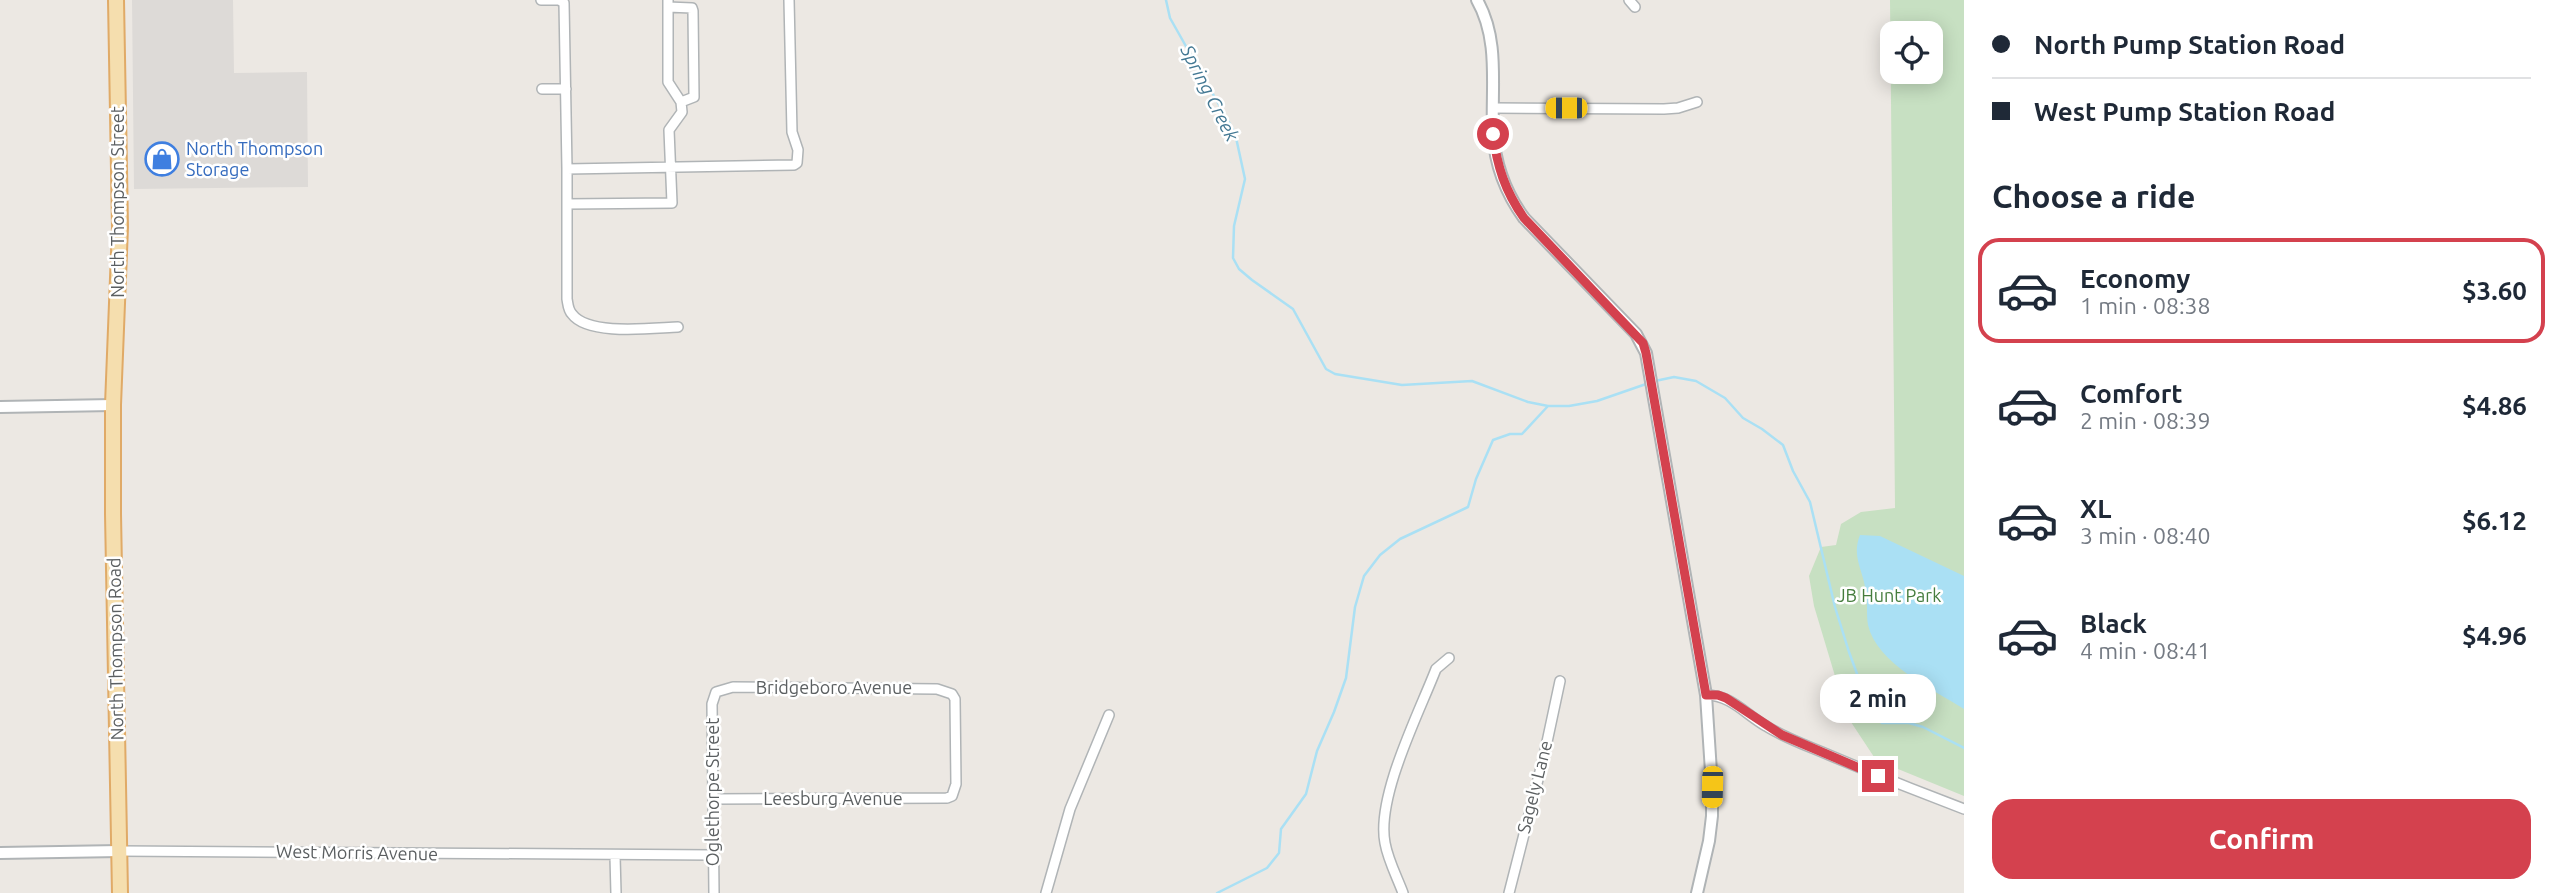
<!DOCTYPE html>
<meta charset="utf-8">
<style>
:root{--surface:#fff;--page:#f6f6f7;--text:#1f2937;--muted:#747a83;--line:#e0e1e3;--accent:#d4414e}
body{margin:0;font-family:Ubuntu,sans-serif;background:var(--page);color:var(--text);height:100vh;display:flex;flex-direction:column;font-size:26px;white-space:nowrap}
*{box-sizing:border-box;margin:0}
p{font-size:23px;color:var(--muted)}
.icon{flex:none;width:38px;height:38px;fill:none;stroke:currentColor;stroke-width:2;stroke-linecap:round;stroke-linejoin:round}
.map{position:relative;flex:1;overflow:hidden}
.sheet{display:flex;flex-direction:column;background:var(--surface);width:595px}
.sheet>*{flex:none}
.hud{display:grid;align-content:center;height:154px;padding:0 28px;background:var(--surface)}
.tools{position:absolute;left:1880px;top:21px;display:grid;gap:14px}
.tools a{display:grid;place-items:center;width:63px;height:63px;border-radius:14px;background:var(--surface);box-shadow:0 4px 18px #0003;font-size:35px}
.end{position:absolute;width:32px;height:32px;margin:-16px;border:9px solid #d4414e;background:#fff;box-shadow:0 0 0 4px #fff}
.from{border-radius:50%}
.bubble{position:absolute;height:49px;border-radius:21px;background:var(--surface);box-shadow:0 4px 18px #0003;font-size:23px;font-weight:600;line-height:49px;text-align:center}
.car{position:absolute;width:21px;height:42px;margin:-21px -10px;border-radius:9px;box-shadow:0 0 5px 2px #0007;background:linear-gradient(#f5c518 24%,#345 0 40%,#f5c518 0 76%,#345 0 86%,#f5c518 0)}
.hud b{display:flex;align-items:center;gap:24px;height:66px;font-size:26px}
.hud b+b{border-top:2px solid var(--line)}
.hud i{width:18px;height:18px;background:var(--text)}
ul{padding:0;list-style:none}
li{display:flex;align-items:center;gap:21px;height:105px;margin:0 14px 10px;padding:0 14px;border:4px solid transparent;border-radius:21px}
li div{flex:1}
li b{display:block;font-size:26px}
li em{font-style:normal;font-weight:600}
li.selected{border-color:var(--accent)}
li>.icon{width:63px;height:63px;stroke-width:1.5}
h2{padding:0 28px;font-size:32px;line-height:84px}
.action{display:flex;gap:14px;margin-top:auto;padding:14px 28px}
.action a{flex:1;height:80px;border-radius:21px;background:var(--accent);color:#fff;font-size:28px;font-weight:600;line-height:80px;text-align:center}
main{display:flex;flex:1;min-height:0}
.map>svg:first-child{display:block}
.industrial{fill:#dddad7}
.green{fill:#c7e0c2;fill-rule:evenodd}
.water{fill:#aae0f4}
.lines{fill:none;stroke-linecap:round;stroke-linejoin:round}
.stream{stroke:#aae0f4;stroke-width:2.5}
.minor-casing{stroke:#b0b4b6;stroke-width:12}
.tertiary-casing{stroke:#b0b4b6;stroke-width:14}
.primary-casing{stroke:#e0aa67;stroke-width:18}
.minor{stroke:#fff;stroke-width:9}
.tertiary{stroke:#fff;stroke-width:10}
.primary{stroke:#f5deae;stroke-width:14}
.route{stroke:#d4414e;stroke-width:9}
.labels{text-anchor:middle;stroke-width:5;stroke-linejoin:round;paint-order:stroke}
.shop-label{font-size:18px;fill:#366cbe;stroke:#fff;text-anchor:start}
.street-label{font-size:18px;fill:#5b5f61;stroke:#fff}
.park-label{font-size:18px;fill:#467d3e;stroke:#fff}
.water-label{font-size:19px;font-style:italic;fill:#437893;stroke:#fff}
</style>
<main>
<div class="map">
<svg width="1964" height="893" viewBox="0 0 1964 893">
<rect width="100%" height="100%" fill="#ece8e3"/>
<path class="industrial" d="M132 0H233L234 73 307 72 308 187 134 189Z"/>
<path class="green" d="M1890 0H1964V796L1876 760 1847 716 1814 606 1809 576 1821 547 1836 545 1841 524 1861 512 1895 508ZM1892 33H1930V72H1892Z"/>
<path class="water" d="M1860 535 1880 536 1964 576V709C1933 689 1877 664 1868 625 1866 614 1868 603 1866 593 1864 571 1851 557 1860 535Z"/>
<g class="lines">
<path class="stream" d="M1166 0 1170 18 1235 133 1245 179 1234 226 1233 258 1239 269 1252 280 1293 309 1326 369 1335 374 1402 385 1472 381 1528 402 1548 406H1569L1597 401 1649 383
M1655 381 1674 377 1696 381 1725 398 1743 418 1762 429 1783 445 1793 471 1810 502 1835 607 1849 652 1873 717 1882 723H1909L1923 727 1964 748
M1217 893 1267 868 1279 853 1281 829 1306 794 1317 751 1334 712 1346 678 1355 607 1364 576 1380 555 1400 539 1468 507 1476 479 1493 440 1510 434H1522L1548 406"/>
<defs>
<path id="minor" d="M541 0H558
M559 0 564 3 567 169 794 165 797 163 798 150 792 132 789 0
M1629 0 1635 7
M668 7 692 8 693 11 694 97 681 102
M542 89H566
M1493 108 1664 109 1678 108 1697 102
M567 169V299C568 304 568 310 572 314 588 336 652 328 678 327
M567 204 672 203 669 130 682 112 681 102 668 82V0
M1706 695C1731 695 1745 714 1766 726 1785 738 1808 746 1829 755 1874 774 1919 792 1964 809
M713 799 947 798 952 796 956 784 955 699 952 694 937 689 733 687 716 692 712 704 714 893
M120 851 713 855
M615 856 616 893
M1046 893 1070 809 1109 715
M1403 893C1397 877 1388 860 1385 843 1376 797 1419 713 1436 669L1449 658
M1509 893 1544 756 1560 681"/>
<path id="tertiary" d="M1477 0C1500 40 1491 88 1493 133 1495 164 1505 192 1524 218L1636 334 1646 353 1706 695 1712 787V816L1709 841 1697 893
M0 407 113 405
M0 853 120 851"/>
<path id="primary" d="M116 0 120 227 113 405V514L120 893"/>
</defs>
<use href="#minor" class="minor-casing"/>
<use href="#tertiary" class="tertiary-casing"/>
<use href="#primary" class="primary-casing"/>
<use href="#minor" class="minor"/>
<use href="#tertiary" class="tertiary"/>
<use href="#primary" class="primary"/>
</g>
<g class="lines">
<path class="route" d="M1493 134C1497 166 1505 191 1524 218L1643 343 1646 353 1706 695H1718L1726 698 1782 735 1878 776"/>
</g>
<defs>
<symbol id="shop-ring" viewBox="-11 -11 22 22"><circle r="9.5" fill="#fff" stroke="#3f7fe0" stroke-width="1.5"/><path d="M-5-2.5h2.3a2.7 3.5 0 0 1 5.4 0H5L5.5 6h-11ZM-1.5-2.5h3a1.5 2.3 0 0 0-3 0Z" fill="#3f7fe0"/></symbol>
</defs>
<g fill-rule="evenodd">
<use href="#shop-ring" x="143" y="140" width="38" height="38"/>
</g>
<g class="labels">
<g class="shop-label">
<text x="186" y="155">North Thompson<tspan x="186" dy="21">Storage</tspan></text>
</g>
<g class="street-label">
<text transform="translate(118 202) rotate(-90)" y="6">North Thompson Street</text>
<text transform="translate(116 649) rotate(-91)" y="6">North Thompson Road</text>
<text x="834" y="694">Bridgeboro Avenue</text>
<text transform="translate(1535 787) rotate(-76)" y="6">Sagely Lane</text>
<text transform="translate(713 792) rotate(-90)" y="6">Oglethorpe Street</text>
<text x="833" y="805">Leesburg Avenue</text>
<text transform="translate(357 853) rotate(1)" y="6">West Morris Avenue</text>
</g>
<g class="park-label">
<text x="1889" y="602">JB Hunt Park</text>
</g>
<g class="water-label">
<text transform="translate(1210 93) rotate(63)" y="7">Spring Creek</text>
</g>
</g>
</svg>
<div class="tools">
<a><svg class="icon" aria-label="locate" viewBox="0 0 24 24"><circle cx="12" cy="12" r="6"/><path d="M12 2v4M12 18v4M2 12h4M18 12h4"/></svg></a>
</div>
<i class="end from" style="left:1493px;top:134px"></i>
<i class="end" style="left:1878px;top:776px"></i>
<div class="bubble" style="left:1820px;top:674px;width:116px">2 min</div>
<i class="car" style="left:1566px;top:108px;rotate:270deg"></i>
<i class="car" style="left:1712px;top:787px;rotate:181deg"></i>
</div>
<section class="sheet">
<div class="hud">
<b><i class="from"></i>North Pump Station Road</b>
<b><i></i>West Pump Station Road</b>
</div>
<h2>Choose a ride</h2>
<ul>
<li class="selected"><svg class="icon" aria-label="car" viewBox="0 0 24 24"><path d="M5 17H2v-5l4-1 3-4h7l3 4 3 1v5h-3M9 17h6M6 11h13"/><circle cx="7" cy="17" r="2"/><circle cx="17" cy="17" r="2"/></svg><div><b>Economy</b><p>1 min · 08:38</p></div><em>$3.60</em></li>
<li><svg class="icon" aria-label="car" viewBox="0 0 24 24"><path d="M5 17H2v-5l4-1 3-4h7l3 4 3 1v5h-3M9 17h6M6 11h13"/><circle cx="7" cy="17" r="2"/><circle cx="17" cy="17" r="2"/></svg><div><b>Comfort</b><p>2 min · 08:39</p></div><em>$4.86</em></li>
<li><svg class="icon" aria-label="car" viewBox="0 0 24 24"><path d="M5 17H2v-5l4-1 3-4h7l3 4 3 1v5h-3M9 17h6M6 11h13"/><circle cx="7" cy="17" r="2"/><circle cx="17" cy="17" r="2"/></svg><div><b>XL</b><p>3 min · 08:40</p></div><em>$6.12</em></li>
<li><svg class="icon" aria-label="car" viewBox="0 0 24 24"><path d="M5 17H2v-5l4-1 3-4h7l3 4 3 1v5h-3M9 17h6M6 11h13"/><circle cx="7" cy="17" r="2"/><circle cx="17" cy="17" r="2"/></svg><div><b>Black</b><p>4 min · 08:41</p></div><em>$4.96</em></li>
</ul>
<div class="action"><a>Confirm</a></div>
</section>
</main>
